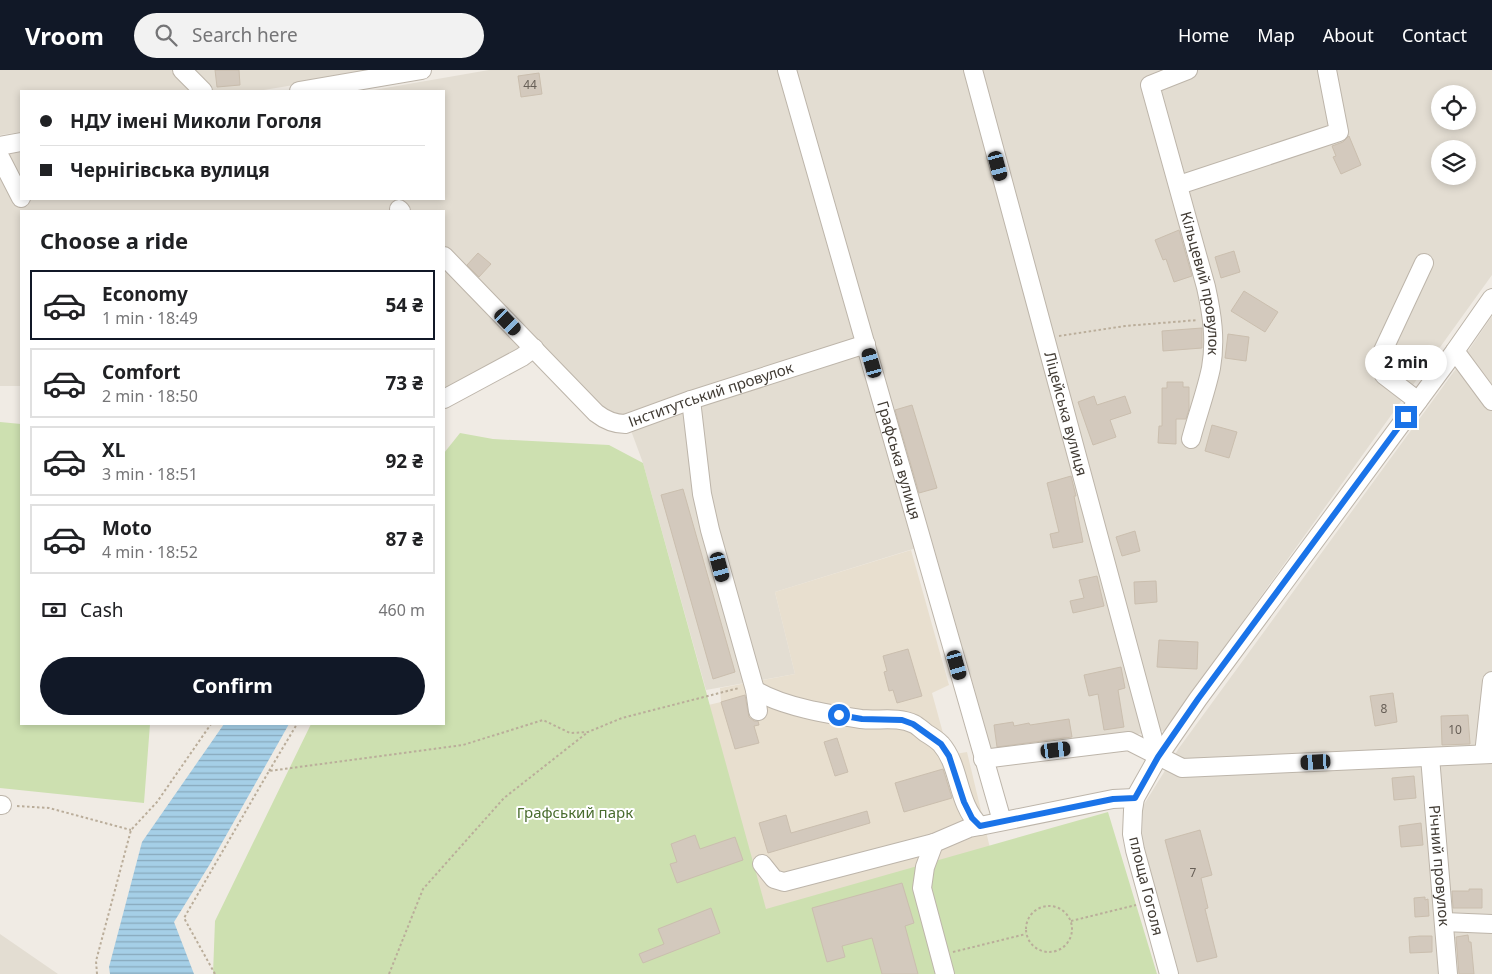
<!DOCTYPE html>
<meta charset="utf-8">
<style>
:root{--surface:#fff;--page:#f2f2f2;--text:#202124;--muted:#757577;--line:#e0e0e0;--accent:#111827}
body{margin:0;font-family:"Noto Sans",sans-serif;background:var(--page);color:var(--text);height:100vh;display:flex;flex-direction:column;font-size:19px;white-space:nowrap}
*{box-sizing:border-box;margin:0}
p{font-size:16px;color:var(--muted)}
.icon{flex:none;width:28px;height:28px;fill:none;stroke:currentColor;stroke-width:2;stroke-linecap:round;stroke-linejoin:round}
.map{position:relative;flex:1;overflow:hidden}
.panel{position:absolute;left:20px;top:140px;width:425px;height:515px;display:flex;flex-direction:column;background:var(--surface);border-radius:0px;box-shadow:0 2px 8px #0003}
.panel>*{flex:none}
.guide{position:absolute;left:20px;top:20px;width:425px;height:110px;border-radius:0px;box-shadow:0 2px 8px #0003;display:grid;align-content:center;height:110px;padding:0 20px;background:var(--surface)}
.tools{position:absolute;left:1431px;top:15px;display:grid;gap:10px}
.tools a{display:grid;place-items:center;width:45px;height:45px;border-radius:50%;background:var(--surface);box-shadow:0 2px 8px #0003;font-size:25px}
.end{position:absolute;width:22px;height:22px;margin:-11px;border:6px solid #1a73e8;background:#fff;box-shadow:0 0 0 2px #fff}
.from{border-radius:50%}
.bubble{position:absolute;height:35px;border-radius:18px;background:var(--surface);box-shadow:0 2px 8px #0003;font-size:16px;font-weight:700;line-height:35px;text-align:center}
.car{position:absolute;width:15px;height:30px;margin:-15px -8px;border-radius:6px;box-shadow:0 0 4px 1px #0007;background:linear-gradient(#222 24%,#8ab4d8 0 40%,#222 0 76%,#8ab4d8 0 86%,#222 0)}
.guide b{display:flex;align-items:center;gap:18px;height:48px;font-size:19px}
.guide b+b{border-top:1px solid var(--line)}
.guide i{width:12px;height:12px;background:var(--text)}
ul{padding:0;list-style:none}
li{display:flex;align-items:center;gap:15px;height:70px;margin:0 10px 8px;padding:0 10px;border:2px solid var(--line);border-radius:0px}
li div{flex:1}
li b{display:block;font-size:19px}
li em{font-style:normal;font-weight:700}
li.on{border-color:var(--accent)}
li>.icon{width:45px;height:45px;stroke-width:1.5}
h2{padding:0 20px;font-size:22px;line-height:60px}
.pay{display:flex;align-items:center;gap:12px;height:55px;padding:0 20px;font-size:19px}
.pay p{margin-inline-start:auto}
.button{display:flex;gap:10px;margin-top:auto;padding:10px 20px}
.button a{flex:1;height:58px;border-radius:30px;background:var(--accent);color:#fff;font-size:20px;font-weight:700;line-height:58px;text-align:center}
header{display:flex;align-items:center;gap:30px;box-sizing:border-box;height:70px;padding:0 25px;background:var(--accent);color:#fff}
header strong{font-size:24px}
nav{display:flex;gap:28px;margin-inline-start:auto;font-size:18px}
.search{width:350px;height:45px;background:var(--page);display:flex;align-items:center;gap:12px;box-sizing:border-box;padding:0 18px;border-radius:28px;color:var(--muted);font-size:19px}
.map>svg:first-child{display:block}
.residential{fill:#e3ddd2;fill-rule:evenodd}
.education{fill:#e8dfcf}
.park{fill:#cde0b0}
.water{fill:url(#water-rules)}
.building{fill:#d3c9bd;stroke:#cabeae}
.lines{fill:none;stroke-linecap:round;stroke-linejoin:round}
.minor-casing{stroke:#bdb5aa;stroke-width:20}
.path{stroke:#baad9a;stroke-width:2;stroke-dasharray:2.5 2.5;stroke-linecap:butt}
.minor{stroke:#fff;stroke-width:18}
.route{stroke:#1a73e8;stroke-width:6}
.labels{text-anchor:middle;stroke-width:4;stroke-linejoin:round;paint-order:stroke}
.number-label{font-size:12px;fill:#665e56}
.street-label{font-size:15px;fill:#413b34;stroke:#fff}
.park-label{font-size:15px;fill:#496c2e;stroke:#fff}
</style>
<header>
<strong>Vroom</strong>
<div class="search"><svg class="icon" aria-label="search" viewBox="0 0 24 24"><circle cx="10" cy="10" r="6"/><path d="M15 15l6 6"/></svg>Search here</div>
<nav><a>Home</a><a>Map</a><a>About</a><a>Contact</a></nav>
</header>
<div class="map">
<svg width="1492" height="904" viewBox="0 0 1492 904">
<defs>
<pattern id="water-rules" width="6" height="5" patternUnits="userSpaceOnUse" patternTransform="scale(1.25)"><rect width="6" height="5" fill="#a5cfe7"/><path d="M0 2.5h6" fill="none" stroke="#88a9bc"/></pattern>
</defs>
<rect width="100%" height="100%" fill="#f0ebe4"/>
<path class="residential" d="M0 0H383L258 21H21V62L0 65Z
M489 0H1492V205L1164 661 990 681 929 474 775 522 795 604 706 620 643 393 626 347 608 346 539 277 444 331V141H21V316H0V86L21 82V129H444V21H368ZM1440 24H1468V51H1440ZM1440 79H1468V106H1440Z
M1492 246V904H1179L1142 771 1143 736 1179 678 1458 296Z
M0 864 58 904H0Z"/>
<path class="education" d="M911 480 949 615 932 623 949 685 967 682 989 774 1027 904H386L675 643 721 632 720 618 795 604 775 522Z"/>
<path class="park" d="M0 352 21 354V654H150L144 733 0 718Z
M460 363 493 369 609 375 643 393 766 839 1108 742 1157 904H213L215 851 311 654H444V383Z"/>
<path class="water" d="M224 654H289L210 794 174 852 194 904H110L109 897 142 772Z"/>
<path class="building" d="M215 0H239L240 15 217 17Z
M539 3 542 24 521 27 518 6Z
M1349 66 1361 95 1341 104 1333 87 1336 86 1332 76 1343 72Z
M1179 160 1192 206 1174 212 1166 189 1163 190 1155 170Z
M1234 181 1240 202 1221 208 1215 187Z
M478 183 491 194 479 207 467 195Z
M1244 221 1278 242 1265 262 1231 241Z
M1202 258V278L1163 281 1162 261Z
M1228 264 1249 267 1246 291 1225 288Z
M1167 312H1183V317H1189V339L1186 349H1176V374L1158 373 1159 356H1162V318H1167Z
M1094 326 1097 335 1125 326 1131 343 1110 350 1116 367 1093 375 1078 332Z
M912 335 937 418 919 423 895 340Z
M1212 355 1237 362 1229 388 1205 381Z
M1071 406 1076 426H1074L1083 472 1053 478 1050 464 1059 462 1047 413Z
M683 419 735 602 713 609 661 425Z
M1135 461 1140 481 1122 486 1116 467Z
M1097 506 1104 536 1073 543 1070 531 1084 528 1079 510Z
M1156 511 1157 532 1135 534 1134 512Z
M1159 570 1198 572 1197 599 1157 597Z
M908 579 922 626 897 633 893 620 889 621 884 602 887 601 883 586Z
M1121 597 1125 618 1118 620 1124 657 1104 660 1098 624 1089 626 1084 605Z
M1393 623 1397 652 1375 656 1370 626Z
M745 625 749 647 754 651H758L759 655 754 656 759 673 735 679 721 632Z
M1468 645 1470 674 1442 675 1441 646Z
M1069 649 1072 667 997 677 994 655 1013 652 1014 656 1029 653 1030 655Z
M837 668 848 702 835 706 824 672Z
M943 699 952 728 904 742 895 713Z
M1414 706 1416 728 1394 730 1392 708Z
M867 741 870 753 768 783 759 753 786 745 791 763Z
M1421 753 1423 775 1401 777 1399 756Z
M1200 760 1212 805 1201 808 1208 838 1205 839 1217 887 1197 892 1165 770Z
M695 765 700 779 735 767 743 790 677 813 670 794 677 792 671 774Z
M902 813 914 853 905 856 918 904H882L872 868 842 876 845 887 827 892 812 838Z
M1469 819H1482V838H1453L1452 821H1469Z
M1425 827V830L1428 829 1429 846 1415 847 1414 828Z
M711 838 720 863 643 893 639 884 664 874 658 859Z
M1468 865 1469 872H1471L1474 904H1459L1456 867Z
M1420 866H1432V882L1410 883 1409 867Z"/>
<g class="lines">
<defs>
<g id="minor">
<path d="M182 0 203 21"/>
<path id="s1" d="M787 0 1002 751"/>
<path id="s2" d="M973 0 1158 687"/>
<path id="s3" d="M1188 0 1150 15 1206 217C1212 244 1216 270 1211 298 1206 322 1197 346 1191 369"/>
<path d="M299 21 422 0"/>
<path d="M0 76 21 72"/>
<path d="M0 87 21 128"/>
<path d="M1179 115 1339 62 1327 0"/>
<path d="M399 139 401 141"/>
<path id="s4" d="M444 186 596 343C605 350 613 354 625 354L691 330 866 274"/>
<path d="M1455 281 1492 331"/>
<path d="M444 329 522 287 534 278"/>
<path d="M691 330 702 424 710 460 755 620 758 641"/>
<path d="M1418 331 1384 305 1380 287 1424 193"/>
<path d="M755 620C783 637 828 644 861 649 878 651 898 646 914 654 918 656 922 660 926 663 931 666 937 670 941 674 961 697 956 732 980 756"/>
<path d="M1484 684 1492 611"/>
<path id="s5" d="M1430 687 1448 904"/>
<path d="M983 689 1129 671 1182 698 1492 684"/>
<path d="M0 735H2"/>
<path d="M762 794 774 809 784 812 934 773"/>
<path d="M1444 852 1492 854"/>
<path d="M945 904 922 818 925 797 934 773 969 758 980 756 1113 729 1135 728"/>
<path d="M1169 904 1135 780 1132 764 1133 740 1135 728 1158 687 1198 629 1455 281 1492 228"/>
</g>
</defs>
<use href="#minor" class="minor-casing"/>
<path class="path" d="M1059 266 1125 256 1198 250
M269 701 297 654
M17 736 49 738 131 760
M1026 859a23 23 0 1 1 46 0a23 23 0 1 1-46 0Z
M1071 851 1136 835
M953 882 1026 864
M97 904 96 891 131 760 157 732 211 654
M215 904 184 848 269 701 463 675 543 650 570 663 588 662 622 648 739 618
M389 904 423 819 504 728 588 662"/>
<use href="#minor" class="minor"/>
</g>
<g class="lines">
<path class="route" d="M839 645 862 649 902 650 913 654 941 674 949 686 964 732 972 748 980 756 1113 729 1135 728 1158 687 1198 629 1406 347"/>
</g>
<g class="labels">
<g class="number-label">
<text x="530" y="19">44</text>
<text x="1384" y="643">8</text>
<text x="1455" y="664">10</text>
<text x="1193" y="807">7</text>
</g>
<g class="street-label">
<text dy="5" stroke="none"><textPath href="#s3" startOffset="246">Кільцевий провулок</textPath></text>
<text dy="5" stroke="none"><textPath href="#s4" startOffset="341">Інститутський провулок</textPath></text>
<text dy="5" stroke="none"><textPath href="#s2" startOffset="356">Ліцейська вулиця</textPath></text>
<text dy="5" stroke="none"><textPath href="#s1" startOffset="406">Графська вулиця</textPath></text>
<text dy="5" stroke="none"><textPath href="#s5" startOffset="109">Річний провулок</textPath></text>
<text transform="translate(1146 816) rotate(76)" y="5">площа Гоголя</text>
</g>
<g class="park-label">
<text x="575" y="748">Графський парк</text>
</g>
</g>
</svg>
<div class="tools">
<a><svg class="icon" aria-label="locate" viewBox="0 0 24 24"><circle cx="12" cy="12" r="6"/><path d="M12 2v4M12 18v4M2 12h4M18 12h4"/></svg></a>
<a><svg class="icon" aria-label="layers" viewBox="0 0 24 24"><path d="M12 4l9 5-9 5-9-5zM3 14l9 5 9-5"/></svg></a>
</div>
<i class="end from" style="left:839px;top:645px"></i>
<i class="end" style="left:1406px;top:347px"></i>
<div class="bubble" style="left:1365px;top:275px;width:82px">2 min</div>
<i class="car" style="left:998px;top:96px;rotate:165deg"></i>
<i class="car" style="left:508px;top:252px;rotate:136deg"></i>
<i class="car" style="left:872px;top:293px;rotate:344deg"></i>
<i class="car" style="left:720px;top:497px;rotate:165deg"></i>
<i class="car" style="left:957px;top:595px;rotate:164deg"></i>
<i class="car" style="left:1056px;top:680px;rotate:83deg"></i>
<i class="car" style="left:1316px;top:692px;rotate:267deg"></i>
<div class="guide">
<b><i class="from"></i>НДУ імені Миколи Гоголя</b>
<b><i></i>Чернігівська вулиця</b>
</div>
<section class="panel">
<h2>Choose a ride</h2>
<ul>
<li class="on"><svg class="icon" aria-label="car" viewBox="0 0 24 24"><path d="M5 17H2v-5l4-1 3-4h7l3 4 3 1v5h-3M9 17h6M6 11h13"/><circle cx="7" cy="17" r="2"/><circle cx="17" cy="17" r="2"/></svg><div><b>Economy</b><p>1 min · 18:49</p></div><em>54 ₴</em></li>
<li><svg class="icon" aria-label="car" viewBox="0 0 24 24"><path d="M5 17H2v-5l4-1 3-4h7l3 4 3 1v5h-3M9 17h6M6 11h13"/><circle cx="7" cy="17" r="2"/><circle cx="17" cy="17" r="2"/></svg><div><b>Comfort</b><p>2 min · 18:50</p></div><em>73 ₴</em></li>
<li><svg class="icon" aria-label="car" viewBox="0 0 24 24"><path d="M5 17H2v-5l4-1 3-4h7l3 4 3 1v5h-3M9 17h6M6 11h13"/><circle cx="7" cy="17" r="2"/><circle cx="17" cy="17" r="2"/></svg><div><b>XL</b><p>3 min · 18:51</p></div><em>92 ₴</em></li>
<li><svg class="icon" aria-label="car" viewBox="0 0 24 24"><path d="M5 17H2v-5l4-1 3-4h7l3 4 3 1v5h-3M9 17h6M6 11h13"/><circle cx="7" cy="17" r="2"/><circle cx="17" cy="17" r="2"/></svg><div><b>Moto</b><p>4 min · 18:52</p></div><em>87 ₴</em></li>
</ul>
<div class="pay"><svg class="icon" aria-label="cash" viewBox="0 0 24 24"><path d="M3 7h18v10H3z"/><circle cx="12" cy="12" r="2"/></svg>Cash<p>460 m</p></div>
<div class="button"><a>Confirm</a></div>
</section>
</div>
